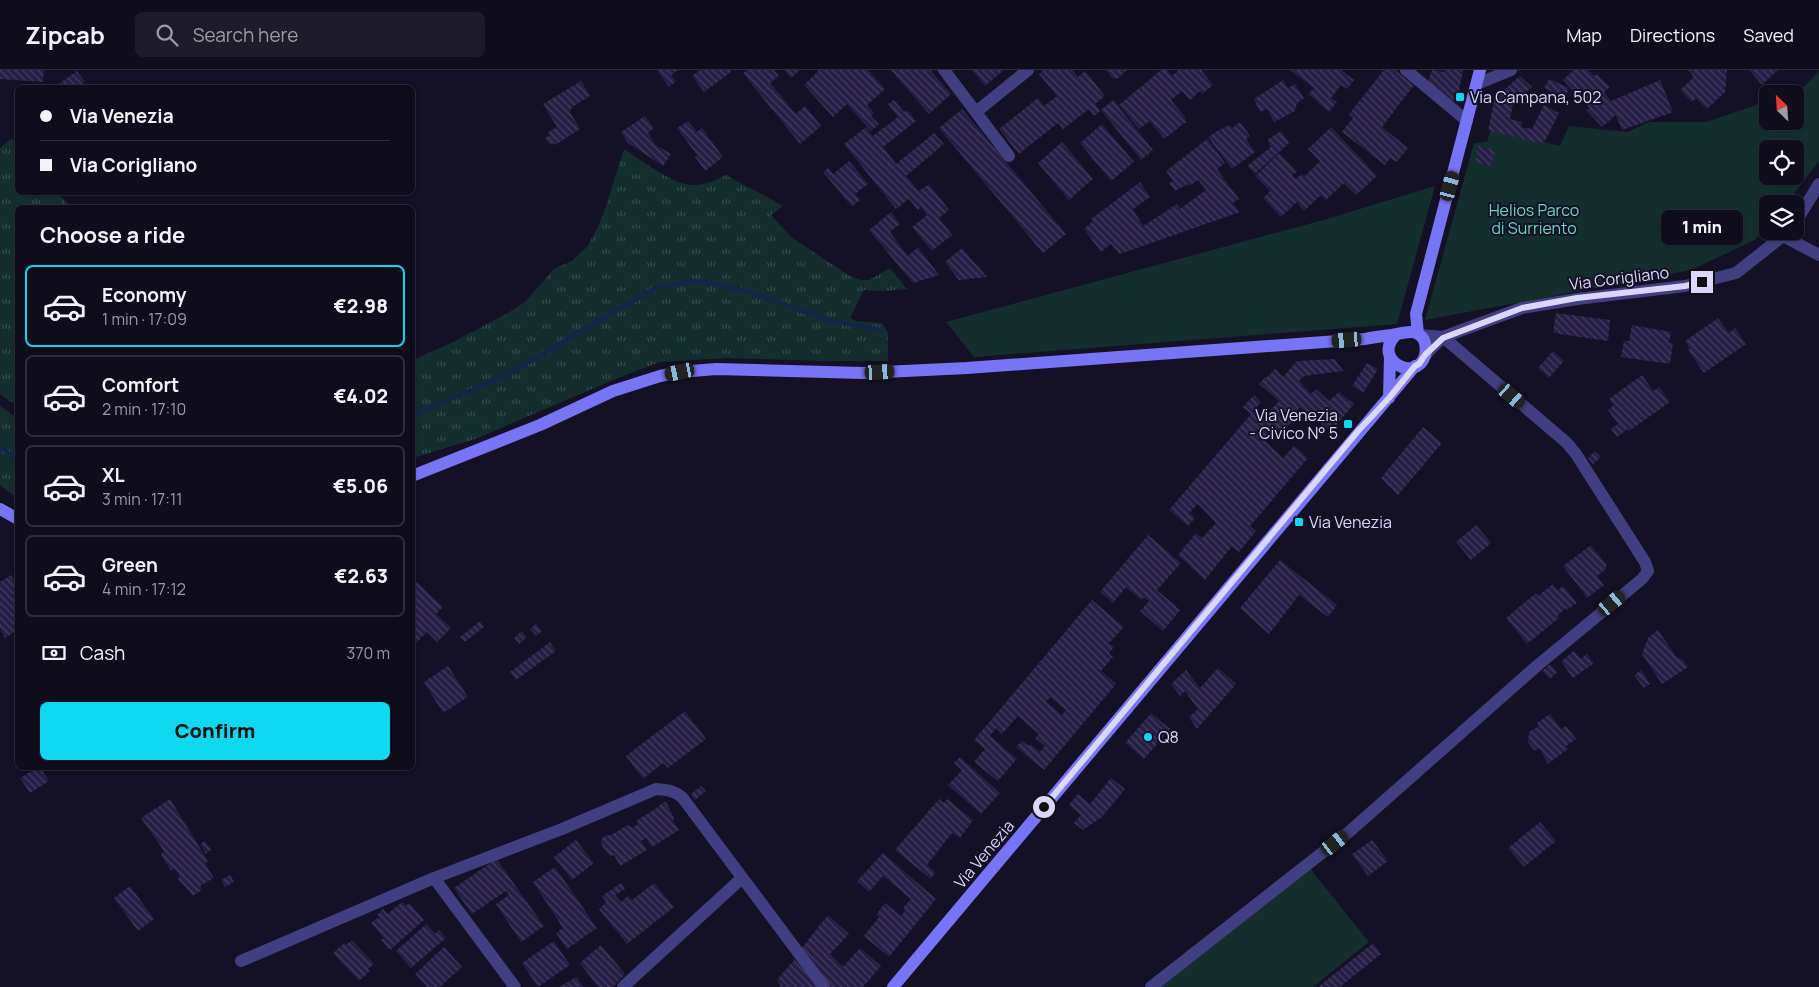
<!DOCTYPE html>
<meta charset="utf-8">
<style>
:root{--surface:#0f0c1c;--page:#1d1a29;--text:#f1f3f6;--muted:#9b9ba3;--line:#2f2c3b;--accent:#0fd9f0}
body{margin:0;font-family:Manrope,sans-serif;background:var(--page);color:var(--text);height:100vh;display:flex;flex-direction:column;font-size:19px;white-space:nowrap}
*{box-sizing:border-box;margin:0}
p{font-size:16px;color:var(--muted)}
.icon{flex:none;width:28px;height:28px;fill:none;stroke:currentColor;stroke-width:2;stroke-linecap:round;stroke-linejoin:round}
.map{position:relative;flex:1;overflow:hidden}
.drawer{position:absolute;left:15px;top:135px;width:400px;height:565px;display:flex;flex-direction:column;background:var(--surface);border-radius:8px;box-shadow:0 1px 4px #0004,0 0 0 1px var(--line)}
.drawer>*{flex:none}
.top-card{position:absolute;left:15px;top:15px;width:400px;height:110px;border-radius:8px;box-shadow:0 1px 4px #0004,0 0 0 1px var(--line);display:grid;align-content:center;height:110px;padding:0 25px;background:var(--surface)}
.needle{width:32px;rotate:335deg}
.controls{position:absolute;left:1759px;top:15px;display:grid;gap:10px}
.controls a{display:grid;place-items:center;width:45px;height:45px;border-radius:8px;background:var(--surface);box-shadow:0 1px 4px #0004,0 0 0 1px var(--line);font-size:25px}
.end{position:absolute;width:22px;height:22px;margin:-11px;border:6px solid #dbd7fc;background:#111;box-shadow:0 0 0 2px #111}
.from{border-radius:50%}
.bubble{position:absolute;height:35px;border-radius:8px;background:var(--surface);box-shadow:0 1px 4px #0004,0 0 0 1px var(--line);font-size:16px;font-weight:800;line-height:35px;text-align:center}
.car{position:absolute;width:15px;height:30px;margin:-15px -8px;border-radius:6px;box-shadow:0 0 4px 1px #0007;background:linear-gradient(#222 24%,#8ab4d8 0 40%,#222 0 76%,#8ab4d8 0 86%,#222 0)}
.top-card b{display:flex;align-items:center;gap:18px;height:48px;font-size:19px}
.top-card b+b{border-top:1px solid var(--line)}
.top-card i{width:12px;height:12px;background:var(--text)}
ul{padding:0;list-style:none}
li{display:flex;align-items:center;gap:15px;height:82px;margin:0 10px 8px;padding:0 15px;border:2px solid var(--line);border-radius:8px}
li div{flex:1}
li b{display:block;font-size:19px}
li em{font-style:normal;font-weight:800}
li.on{border-color:var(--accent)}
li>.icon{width:45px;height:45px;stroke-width:1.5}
h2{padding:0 25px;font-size:22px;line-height:60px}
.pay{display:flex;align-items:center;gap:12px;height:55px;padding:0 25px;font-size:19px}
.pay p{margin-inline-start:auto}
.cta{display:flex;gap:10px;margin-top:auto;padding:10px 25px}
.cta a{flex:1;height:58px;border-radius:8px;background:var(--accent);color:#111;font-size:20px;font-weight:800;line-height:58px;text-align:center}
header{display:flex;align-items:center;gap:30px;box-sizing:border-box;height:70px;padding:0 25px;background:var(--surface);border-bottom:1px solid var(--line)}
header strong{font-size:24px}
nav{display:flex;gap:28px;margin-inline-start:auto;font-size:18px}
.search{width:350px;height:45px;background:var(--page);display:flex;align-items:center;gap:12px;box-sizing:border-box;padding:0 18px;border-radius:8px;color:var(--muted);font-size:19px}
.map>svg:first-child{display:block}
.grass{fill:url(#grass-tufts)}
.park{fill:#142e2e;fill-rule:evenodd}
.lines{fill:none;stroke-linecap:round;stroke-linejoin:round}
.stream{stroke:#112648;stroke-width:4.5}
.building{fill:url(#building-back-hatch);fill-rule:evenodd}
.street{stroke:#413f81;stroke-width:12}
.secondary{stroke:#7874f6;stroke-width:12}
.route{stroke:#dbd7fc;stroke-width:6}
.poi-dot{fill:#0fd9f0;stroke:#141025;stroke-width:2}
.labels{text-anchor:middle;stroke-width:4;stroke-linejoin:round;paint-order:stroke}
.poi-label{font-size:16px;fill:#dbd7fc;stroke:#141025;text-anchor:start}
.park-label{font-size:16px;fill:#67d8bc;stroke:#141025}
.street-label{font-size:16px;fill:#dbd7fc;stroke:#141025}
</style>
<header>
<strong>Zipcab</strong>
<div class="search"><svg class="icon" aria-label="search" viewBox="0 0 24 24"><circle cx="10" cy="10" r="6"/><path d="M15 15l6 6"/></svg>Search here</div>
<nav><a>Map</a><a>Directions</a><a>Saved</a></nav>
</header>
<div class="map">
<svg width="1819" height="917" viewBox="0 0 1819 917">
<defs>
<pattern id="grass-tufts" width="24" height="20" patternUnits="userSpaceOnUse" patternTransform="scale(1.25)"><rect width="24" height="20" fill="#142e2e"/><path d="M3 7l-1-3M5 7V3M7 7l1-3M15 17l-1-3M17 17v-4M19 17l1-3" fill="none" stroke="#364c4d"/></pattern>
<pattern id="building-back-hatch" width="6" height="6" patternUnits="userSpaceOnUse" patternTransform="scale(1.25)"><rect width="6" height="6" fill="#261e45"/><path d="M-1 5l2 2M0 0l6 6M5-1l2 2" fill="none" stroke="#453e61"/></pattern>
</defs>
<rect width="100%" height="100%" fill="#141025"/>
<path class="grass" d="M12 68 17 75 18 122 58 123 70 137 18 138 17 336 0 324V78Z
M624 79C642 90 671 114 692 115 703 116 716 110 726 105 744 116 764 124 783 136L771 145 791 167 848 205 861 210H869L890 198 907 219 884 221 864 220 850 248 856 251 882 253 888 263V291H824L727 288 660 292 613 310 478 368 413 388V290L453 272 508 243 526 231 554 199 572 191 587 177 597 159 605 139Z
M0 336 17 348V428L0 415Z"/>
<path class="park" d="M1819 1V91L1786 134H1768L1767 156 1755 170 1691 200 1425 250 1474 73 1487 72 1491 59 1560 76 1569 56 1628 62 1649 52H1707L1767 31 1768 51H1795V26ZM1768 79H1795V106H1768Z
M1435 116 1397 254 974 287 946 252 1327 149Z
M1309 797 1369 872 1313 917H1160Z"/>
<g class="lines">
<path class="stream" d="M412 345 503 307 657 217 700 211 751 222 828 250 882 260
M0 377 18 390"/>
</g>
<path class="building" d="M0 0H44L43 12 0 9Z
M657 0H678L671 5 676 11 669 17Z
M700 0H730L731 2 704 22 692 6Z
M747 0H774L779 6 770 13 796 44 805 36 821 56 800 74 743 3Z
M784 0H800L791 8Z
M819 0H868L885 19 867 35 874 43 871 46 879 54 871 61 847 34 833 47 804 15Z
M891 0H930L951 24 929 44Z
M972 0H1004L985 16Z
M1044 0H1072L1078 7 1085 1 1105 26 1095 34 1100 41 1094 46 1089 39 1063 59 1058 53 1019 84 999 59 1038 28 1044 36 1057 26 1039 4Z
M1106 0H1127L1117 9 1112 8Z
M1161 0H1167L1172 6 1179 0H1201L1213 15 1202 24 1200 21 1190 30 1182 21 1171 30 1185 47 1186 52 1164 69 1150 51 1139 59 1119 35Z
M1290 0H1341L1354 10 1347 19 1341 15 1331 28 1337 32 1329 42 1308 24 1314 18Z
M1384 0H1395L1414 15 1382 57 1408 78 1397 92 1390 88 1385 95 1342 62 1353 48 1349 44Z
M1432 0 1444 2 1445 0H1463L1457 32 1444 30 1437 24 1438 19 1427 15Z
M1574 0H1588L1594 6 1597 4 1610 17 1604 22 1611 31 1660 10 1673 42 1622 60 1616 45 1602 57 1586 40 1590 38 1563 10Z
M1688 0H1727L1725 22 1707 39 1696 28 1692 32 1680 20 1693 8 1692 4Z
M1749 0H1778L1762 15Z
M77 1 85 12 77 18H53Z
M1520 6 1532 17 1513 33 1510 49 1522 52 1521 57 1532 59 1544 35 1559 43 1545 71 1539 73 1488 60 1495 28Z
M1549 9 1569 18 1565 28 1544 18Z
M1283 10 1288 18 1295 14 1304 28 1297 33 1295 41 1274 52 1267 39 1260 42 1254 29Z
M581 11 590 26 572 37 570 42 580 59 555 75 554 73 550 75 545 68 550 65 548 62 557 57 543 34Z
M894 30 904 42 907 40 916 51 883 77 896 94 934 63 944 74 906 106 919 121 929 114 949 140 939 148 952 165 932 181 912 157 927 145 921 137 918 140 909 129 896 139 844 74 866 57 873 66 898 47 888 34Z
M1113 30 1153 80 1141 90 1101 40Z
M962 39 1066 164 1043 183 939 58Z
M645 46 654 58 648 63 655 74 671 84 663 96 628 73 621 62Z
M688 51 697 62 702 58 723 87 705 101 695 87 697 85 677 58Z
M1240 52 1250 66 1246 69 1255 82 1232 99 1208 67 1217 61 1230 55 1232 58Z
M1102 54 1134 92 1111 111 1080 73Z
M1331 57 1377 106 1356 125 1344 113 1326 130 1321 125 1304 141 1297 132 1281 147 1263 128 1270 121 1255 106 1279 83 1297 101 1292 106 1296 109 1302 104 1304 107 1320 91 1308 79Z
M1281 61 1289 73 1255 104 1247 96 1271 77 1267 70Z
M1207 69 1225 93 1217 99 1239 129 1233 133 1240 142 1120 184 1111 174 1101 182 1084 159 1093 151 1091 149 1140 112 1150 127 1133 139 1143 156 1177 134 1180 139 1206 120 1198 110 1189 116 1188 114 1175 121 1169 113 1173 111 1166 101Z
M1062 72 1093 109 1069 130 1038 93Z
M1478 76 1495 80 1491 96 1475 92Z
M849 91 868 114 855 124 860 130 852 137 823 102 828 98 833 104Z
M891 142 900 154 890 162 908 186 918 177 939 205 913 213 869 160Z
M962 178 987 207 959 210 945 192Z
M1556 243 1610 250 1608 271 1553 263Z
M1718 248 1729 263 1735 258 1746 274 1704 303 1688 280 1690 279 1685 271Z
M1632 255 1671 262 1669 273H1673L1670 294 1621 287 1624 271H1629Z
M1553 281 1564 291 1549 308 1538 298Z
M1335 289 1343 301 1304 306 1299 311 1311 324 1316 319 1329 331 1339 322 1354 334 1331 361 1300 337 1288 350 1291 353 1281 364 1274 358 1263 369 1283 388 1294 376 1308 388 1250 456 1256 461 1239 482 1232 476 1205 510 1178 485 1196 463 1202 468 1216 453 1198 434 1189 443 1195 448 1188 456 1169 440 1251 344 1243 337 1254 325 1261 332 1253 341 1263 348 1279 331 1259 314 1265 307 1266 308 1275 299 1283 307 1297 291Z
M1367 293 1378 299 1363 323 1352 316Z
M1642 305 1653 321 1659 317 1670 332 1629 361 1628 359 1617 367 1611 359 1618 354 1608 340 1614 335 1609 329Z
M1423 357 1442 373 1398 425 1381 408Z
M1595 381 1601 387 1593 394 1588 388Z
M1476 455 1491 473 1471 490 1456 472Z
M1148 465 1181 493 1157 520 1180 540 1163 561 1140 541 1149 531 1144 527 1141 530 1126 517 1113 533 1100 522Z
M1591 475 1606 494V499L1597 506 1604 515 1587 528 1563 496Z
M1280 490 1337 535 1328 547 1299 525 1269 564 1240 538Z
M11 505 18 517V560L5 568 0 559V512Z
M417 512 443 537 436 544 451 558 437 572 427 562 416 573 412 570V517Z
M1553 514 1558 520 1563 516 1577 533 1567 540 1566 538 1557 546 1559 548 1527 574 1506 548 1536 523 1538 526Z
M1092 530 1124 557 1109 573 1114 577 1109 584 1113 587 1101 601 1116 614 1044 700 1016 677 1022 671 1029 676 1030 674 1040 682 1045 676 1035 668 1039 664 1018 646 1002 664 996 658 990 666 1017 689 998 711 974 692 985 679 974 670ZM1050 627 1066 640 1062 645 1046 632Z
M480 551 484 557 465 572 460 567Z
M536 554 542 561 536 566 530 559Z
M1658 560 1677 588 1682 589 1688 597 1662 614 1642 584 1648 568Z
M522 561 527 567 519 574 514 568Z
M550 572 556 581 516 610 510 602Z
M1574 581 1581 589 1587 584 1594 593 1573 608 1561 591Z
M1550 594 1557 602 1550 609 1542 601Z
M448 596 468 627 443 643 424 612Z
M1218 598 1236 614 1197 659 1189 647 1198 639 1185 621 1180 626 1171 614 1186 600 1200 618Z
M1641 600 1650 614 1644 618 1634 605Z
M685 641 706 669 668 698 663 693 643 709 626 686Z
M1151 643 1170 659 1144 689 1125 673Z
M1550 644 1561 659 1566 656 1576 669 1566 676 1568 679 1548 694 1540 679 1534 680 1528 672 1529 662 1539 656 1537 653Z
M960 687 1000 723 981 744 948 715 962 700 954 693Z
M36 698H40L49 711 30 723 20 708Z
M1111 708 1125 719 1102 747 1083 760 1074 753 1081 745 1069 735 1078 724 1090 734Z
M701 716 706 721 695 730 691 724Z
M170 729 208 791 205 794 214 808 200 816 202 820 193 826 178 809 180 806 175 799 171 801 161 784 164 781 141 748Z
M939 729 944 733 947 729 973 750 960 768 952 763 927 795 935 802 931 809 895 780Z
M666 732 674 748 673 751 679 760 652 777 646 768 641 771 647 780 620 796 614 785 610 786 602 777 601 770 604 766 611 765 628 755 632 758 638 754 637 750 657 738 662 733Z
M1540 752 1556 771 1524 797 1508 778Z
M576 770 594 793 572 810 554 787Z
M1372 770 1388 791 1368 806 1352 784Z
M205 771 211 780 206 784 200 774Z
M883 783 936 829 889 887 864 866 879 847 876 845 885 833 901 846 905 841 904 837 911 829 883 806 869 822 857 811Z
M495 790 498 791 544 856 521 872 496 834 509 825 506 821 472 844 454 818Z
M555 797 597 858 567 879 556 863 563 858 533 812Z
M230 805 234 812 225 817 221 810Z
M621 813 625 819 615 825 621 832 628 826 632 830 654 813 674 837 627 874 599 839 606 832 602 826Z
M130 816 154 849 138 861 114 828Z
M402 832 406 836 409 833 424 850 390 880 381 870 384 868 371 853 379 847 377 845 383 839 388 844Z
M828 845 849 864 830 884 843 897 860 878 881 896 863 917H829L801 879Z
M426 854 435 864 439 860 446 868 411 898 396 881Z
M352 870 374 894 368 899 370 901 359 911 333 883 345 873 346 875Z
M554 871 570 895 538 917 522 893Z
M1373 873 1381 884 1340 917H1318Z
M601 875 625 904 613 917H598L580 893Z
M444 877 462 897 440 917H427L415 904Z
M795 889 817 917H781L777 910Z
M576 907 584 917H559Z"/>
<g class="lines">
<path class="street" d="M944 0 1009 86
M1406 0 1467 51
M1477 14 1511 0
M976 42 1028 0
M1795 153 1819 114
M1783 166 1819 185
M1425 285 1443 267 1522 238 1577 229 1685 216 1736 203 1783 166 1788 161
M434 808 515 917
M241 891 434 808 562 759 656 719C667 720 673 720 682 727L824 917
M623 917 742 808
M1151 917 1350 761 1538 595 1642 509 1648 501 1645 492 1576 384 1567 373 1443 267 1420 265"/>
<path class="secondary" d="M1418 264 1416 244 1480 0
M1389 328 1390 286
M412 406 540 355 613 321 660 306 680 302 716 299 863 303 967 298 1365 269C1374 267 1383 266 1392 265 1404 263 1416 257 1424 270 1426 275 1426 281 1425 286 1415 314 1370 288 1397 264
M0 439 18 449
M893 917 1415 296"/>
</g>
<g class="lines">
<path class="route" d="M1044 737 1358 361 1389 328 1415 296 1419 294 1425 285 1443 268 1522 238 1577 228 1685 216 1702 212"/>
</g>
<g class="poi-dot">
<rect x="1455" y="22" width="10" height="10" rx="2.5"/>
<rect x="1343" y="349" width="10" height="10" rx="2.5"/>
<rect x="1294" y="447" width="10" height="10" rx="2.5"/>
<circle cx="1148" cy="667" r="5"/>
</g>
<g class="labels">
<g class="poi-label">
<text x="1470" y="33">Via Campana, 502</text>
<text x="1338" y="351" text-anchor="end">Via Venezia<tspan x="1338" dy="18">- Civico N° 5</tspan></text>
<text x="1309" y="458">Via Venezia</text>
<text x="1158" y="673">Q8</text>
</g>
<g class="park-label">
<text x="1534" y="146">Helios Parco<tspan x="1534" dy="18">di Surriento</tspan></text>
</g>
<g class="street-label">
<text transform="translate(1619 208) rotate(-7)" y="6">Via Corigliano</text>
<text transform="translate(984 784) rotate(-50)" y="6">Via Venezia</text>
</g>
</g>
</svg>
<div class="controls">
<a><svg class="needle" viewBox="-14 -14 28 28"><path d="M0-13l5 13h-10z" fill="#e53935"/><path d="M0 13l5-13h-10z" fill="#9b9ba3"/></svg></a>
<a><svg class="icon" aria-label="locate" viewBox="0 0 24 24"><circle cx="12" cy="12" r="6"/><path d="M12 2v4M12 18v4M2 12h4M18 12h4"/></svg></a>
<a><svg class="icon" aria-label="layers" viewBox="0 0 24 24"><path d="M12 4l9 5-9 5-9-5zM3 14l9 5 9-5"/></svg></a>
</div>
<i class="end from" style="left:1044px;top:737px"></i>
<i class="end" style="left:1702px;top:212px"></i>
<div class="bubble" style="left:1661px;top:140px;width:82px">1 min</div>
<i class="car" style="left:1450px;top:116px;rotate:15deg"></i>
<i class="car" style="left:1347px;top:270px;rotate:265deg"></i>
<i class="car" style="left:680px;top:302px;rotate:258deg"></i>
<i class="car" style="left:880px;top:302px;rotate:87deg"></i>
<i class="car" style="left:1512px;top:326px;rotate:131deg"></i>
<i class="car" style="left:1612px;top:533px;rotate:50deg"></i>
<i class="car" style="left:1335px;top:773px;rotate:52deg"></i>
<div class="top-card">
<b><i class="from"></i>Via Venezia</b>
<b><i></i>Via Corigliano</b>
</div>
<section class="drawer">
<h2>Choose a ride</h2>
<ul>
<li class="on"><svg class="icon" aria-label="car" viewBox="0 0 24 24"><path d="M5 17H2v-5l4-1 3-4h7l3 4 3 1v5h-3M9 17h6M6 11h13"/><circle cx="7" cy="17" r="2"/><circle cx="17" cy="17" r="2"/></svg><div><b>Economy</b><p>1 min · 17:09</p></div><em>€2.98</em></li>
<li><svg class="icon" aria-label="car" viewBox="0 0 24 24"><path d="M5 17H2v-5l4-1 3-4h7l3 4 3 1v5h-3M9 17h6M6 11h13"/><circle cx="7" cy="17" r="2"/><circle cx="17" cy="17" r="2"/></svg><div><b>Comfort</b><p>2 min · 17:10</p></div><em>€4.02</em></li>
<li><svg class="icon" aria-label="car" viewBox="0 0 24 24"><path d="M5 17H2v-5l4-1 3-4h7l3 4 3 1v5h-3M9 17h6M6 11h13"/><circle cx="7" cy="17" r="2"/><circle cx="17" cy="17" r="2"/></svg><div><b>XL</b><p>3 min · 17:11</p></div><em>€5.06</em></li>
<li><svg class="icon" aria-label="car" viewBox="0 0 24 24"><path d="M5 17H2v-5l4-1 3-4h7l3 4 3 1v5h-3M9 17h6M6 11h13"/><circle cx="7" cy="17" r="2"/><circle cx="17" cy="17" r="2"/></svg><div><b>Green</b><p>4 min · 17:12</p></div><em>€2.63</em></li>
</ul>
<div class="pay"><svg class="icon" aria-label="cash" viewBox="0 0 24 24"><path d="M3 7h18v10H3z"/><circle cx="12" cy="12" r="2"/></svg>Cash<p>370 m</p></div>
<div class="cta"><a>Confirm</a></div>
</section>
</div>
